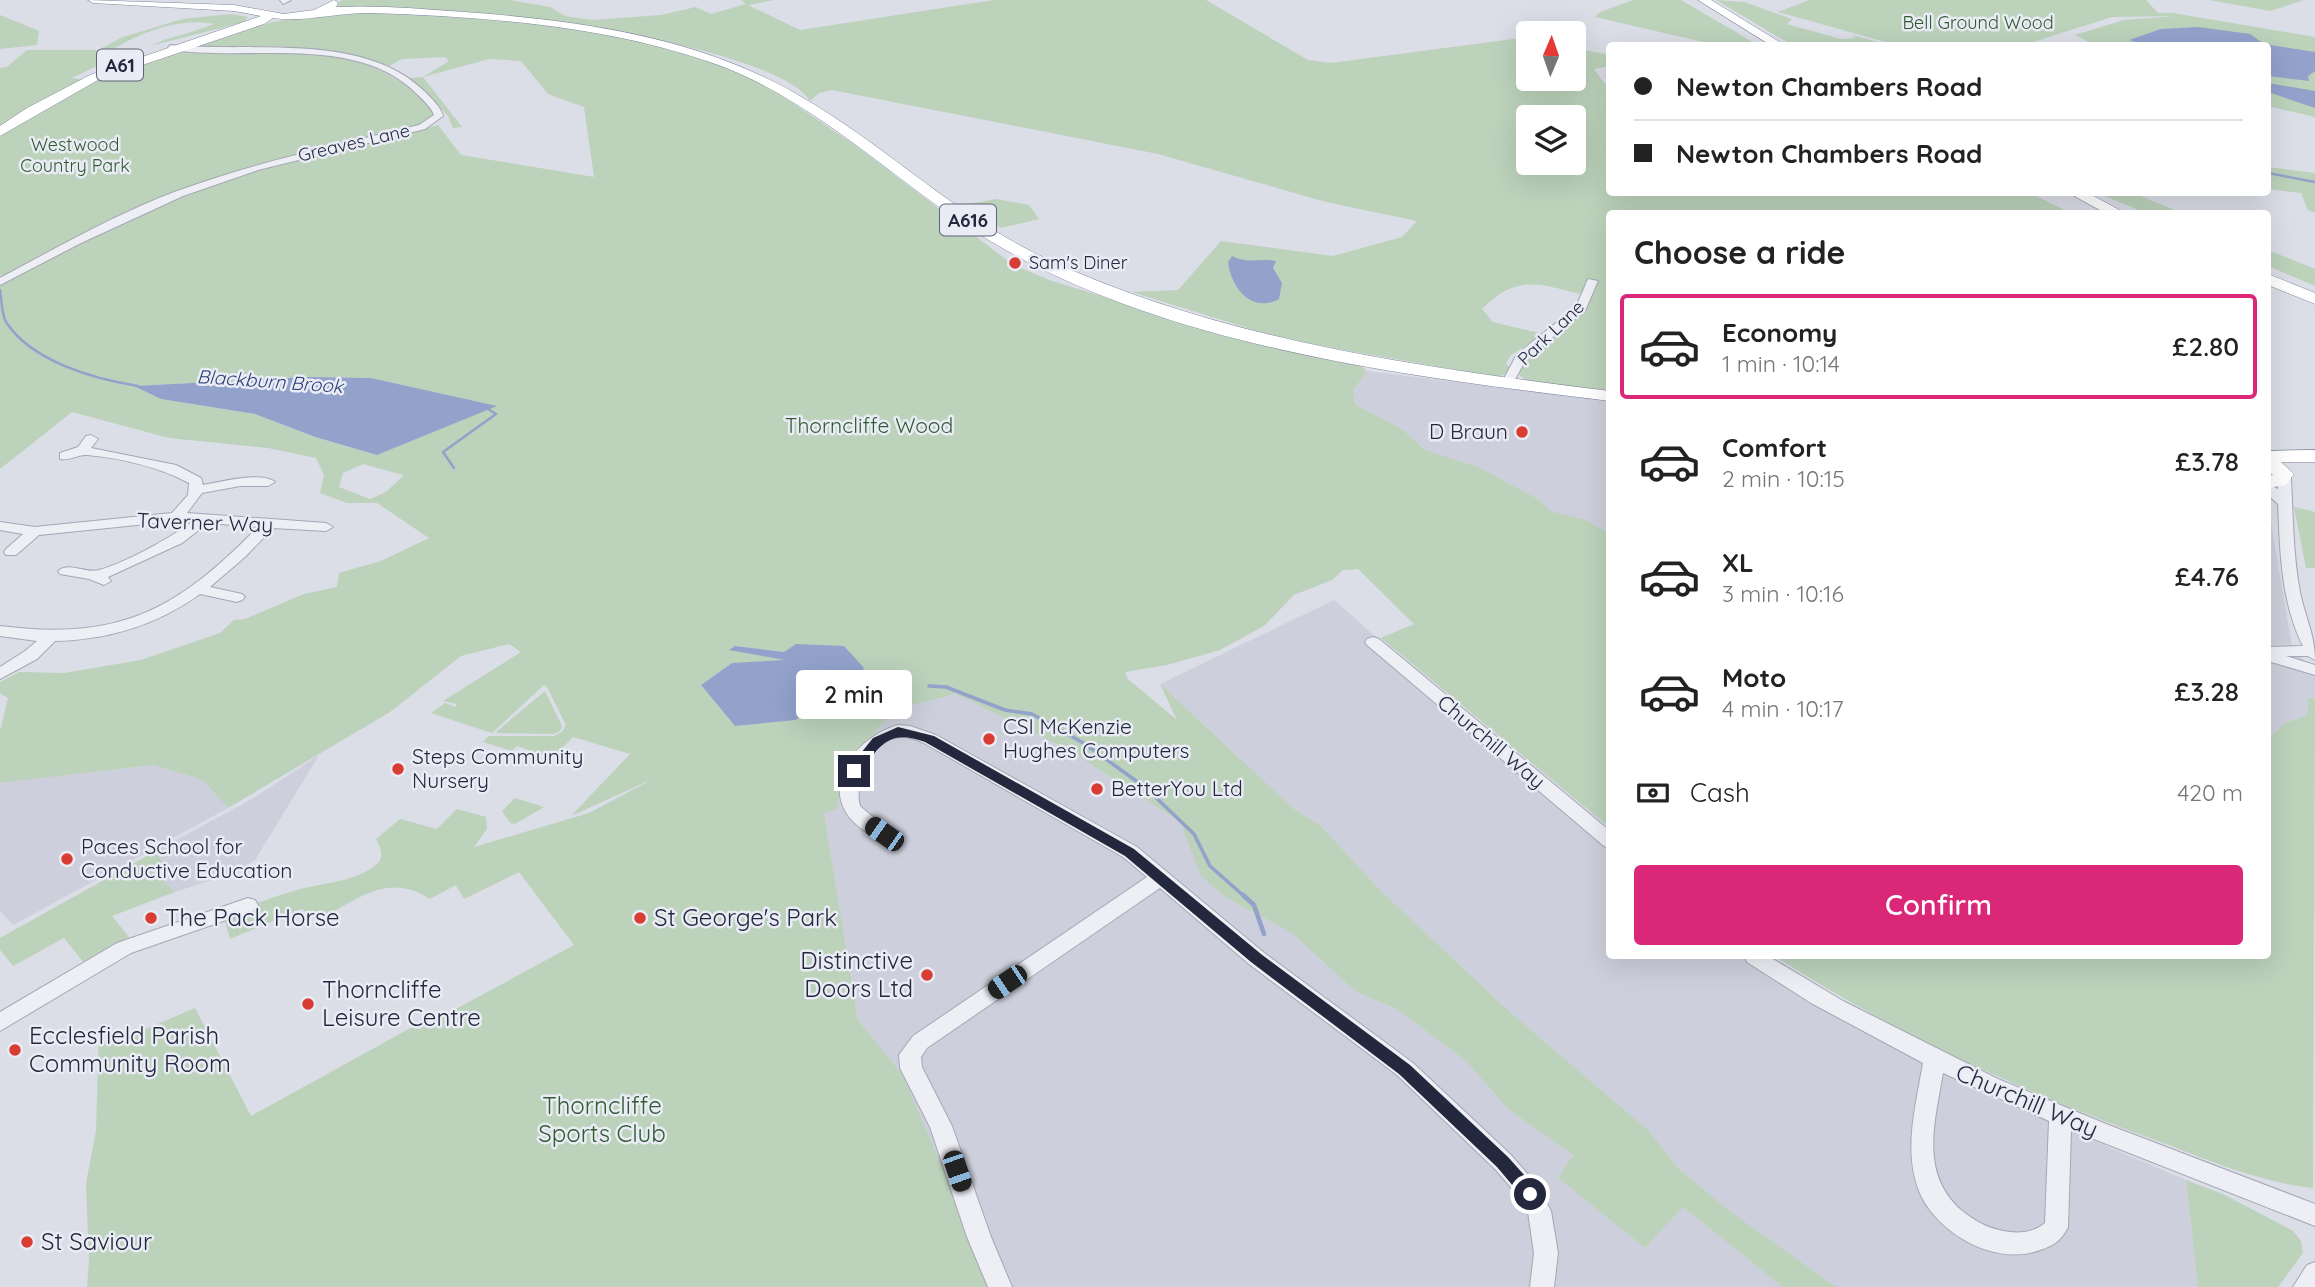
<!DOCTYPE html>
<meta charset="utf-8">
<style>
:root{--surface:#fff;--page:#f6f6f6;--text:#222;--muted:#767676;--line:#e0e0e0;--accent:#db2777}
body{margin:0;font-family:Quicksand,sans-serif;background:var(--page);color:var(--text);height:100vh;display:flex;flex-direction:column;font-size:26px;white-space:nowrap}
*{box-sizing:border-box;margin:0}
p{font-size:23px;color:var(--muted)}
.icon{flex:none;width:38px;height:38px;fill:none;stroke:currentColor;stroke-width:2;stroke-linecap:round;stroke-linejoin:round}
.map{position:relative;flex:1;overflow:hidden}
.panel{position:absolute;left:1606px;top:210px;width:665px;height:749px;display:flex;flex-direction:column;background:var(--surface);border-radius:7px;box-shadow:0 7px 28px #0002}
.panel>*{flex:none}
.guide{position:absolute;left:1606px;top:42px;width:665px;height:154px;border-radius:7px;box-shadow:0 7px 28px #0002;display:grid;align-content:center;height:154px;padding:0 28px;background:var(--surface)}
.needle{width:46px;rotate:2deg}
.controls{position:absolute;left:1516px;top:21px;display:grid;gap:14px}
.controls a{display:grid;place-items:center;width:70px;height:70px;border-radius:7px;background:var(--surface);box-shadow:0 7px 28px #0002;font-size:35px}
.end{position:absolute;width:32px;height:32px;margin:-16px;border:9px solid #24283e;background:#fff;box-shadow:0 0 0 4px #fff}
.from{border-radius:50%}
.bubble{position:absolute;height:49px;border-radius:7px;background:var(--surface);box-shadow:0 7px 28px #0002;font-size:23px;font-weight:600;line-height:49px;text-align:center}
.car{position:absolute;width:21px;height:42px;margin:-21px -10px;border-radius:9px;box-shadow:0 0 5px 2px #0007;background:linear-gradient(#222 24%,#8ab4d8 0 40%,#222 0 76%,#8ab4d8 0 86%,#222 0)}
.guide b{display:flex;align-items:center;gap:24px;height:66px;font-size:26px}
.guide b+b{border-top:2px solid var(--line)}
.guide i{width:18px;height:18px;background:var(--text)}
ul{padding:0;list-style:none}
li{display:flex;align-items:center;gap:21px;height:105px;margin:0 14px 10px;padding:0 14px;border:4px solid transparent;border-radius:7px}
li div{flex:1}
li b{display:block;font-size:26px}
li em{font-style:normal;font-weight:600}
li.selected{border-color:var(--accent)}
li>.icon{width:63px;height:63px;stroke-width:1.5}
h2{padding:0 28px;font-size:32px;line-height:84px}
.pay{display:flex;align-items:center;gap:18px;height:77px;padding:0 28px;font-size:26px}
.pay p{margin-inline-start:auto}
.action{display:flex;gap:14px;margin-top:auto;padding:14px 28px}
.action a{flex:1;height:80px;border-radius:7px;background:var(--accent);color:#fff;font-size:28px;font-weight:600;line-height:80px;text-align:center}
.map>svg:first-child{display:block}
.built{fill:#cdcfdc}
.green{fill:#bcd2bb;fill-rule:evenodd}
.water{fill:#92a2cb}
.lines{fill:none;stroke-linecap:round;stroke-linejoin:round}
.stream-far2{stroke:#92a2cb;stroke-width:2.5}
.stream-far1{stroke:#92a2cb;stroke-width:3.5}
.stream{stroke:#92a2cb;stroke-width:4.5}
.minor-casing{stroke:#a4a7b4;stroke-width:2}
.highway-casing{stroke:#81879f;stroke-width:1}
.minor{fill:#eeeff5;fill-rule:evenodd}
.highway{fill:#fff;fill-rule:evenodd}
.route{fill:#24283e}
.poi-dot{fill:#d93c33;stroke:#eaecf5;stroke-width:2.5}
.labels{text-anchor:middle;stroke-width:5;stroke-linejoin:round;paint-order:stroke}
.far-park-label{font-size:18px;fill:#305b31;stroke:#eaecf5}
.far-street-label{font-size:18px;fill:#24283e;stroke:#eaecf5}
.far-poi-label{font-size:18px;fill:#24283e;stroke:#eaecf5;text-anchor:start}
.shield{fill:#eaecf5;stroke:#5f6375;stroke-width:2}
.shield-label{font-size:19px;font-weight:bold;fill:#24283e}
.far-water-label{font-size:19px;font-style:italic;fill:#2b3d75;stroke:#eaecf5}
.park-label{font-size:21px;fill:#305b31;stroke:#eaecf5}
.poi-label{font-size:21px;fill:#24283e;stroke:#eaecf5;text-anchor:start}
.street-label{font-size:21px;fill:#24283e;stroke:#eaecf5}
.near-poi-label{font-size:24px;fill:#24283e;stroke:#eaecf5;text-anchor:start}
.near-street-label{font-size:24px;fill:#24283e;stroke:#eaecf5}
.near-park-label{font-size:24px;fill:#305b31;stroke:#eaecf5}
</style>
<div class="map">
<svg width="2315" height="1287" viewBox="0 0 2315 1287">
<rect width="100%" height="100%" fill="#dbdde7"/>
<path class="built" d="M1367 371 1610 401V534L1586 520 1549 511 1538 499 1478 467 1425 450 1403 430 1355 404 1353 391Z
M2268 505 2292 646 2315 673V698L2308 699 2307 715 2285 723 2268 739Z
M1334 600 1610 844V956H1739L1967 1087 2186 1180 2198 1287H1836L1727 1209 1679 1169 1649 1131 1511 1013 1381 891 1321 826 1294 809 1160 684Z
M956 694 1072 752 1180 822 1202 876 1225 897 1292 933 1356 992 1397 1009 1465 1060 1508 1109 1573 1155 1558 1178 1645 1248 1683 1207 1783 1287H995L902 1074 858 1020 824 812 837 809 844 773 858 750 884 722 904 707Z
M319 755 255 860 231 874 175 892 155 874 167 867 154 852 252 799Z
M153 765 203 780 228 808 13 925 0 911V783Z"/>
<path class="green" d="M342 0H509L550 7 565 16 592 20 661 15 696 7 711 14 746 4 741 0H774L748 5 800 30 994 0H1206L1308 60 1331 63 1528 37V79H1573V44L1584 50 1610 55V66L1594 69 1605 84H1610V192H2028L2071 213 1610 214V281L1601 283 1610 282V391L1528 381 1519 375C1523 364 1529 354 1537 346 1551 332 1590 318 1589 296 1543 286 1519 271 1482 309L1493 322 1543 334 1511 355 1506 363 1510 368 1506 374 1497 377 1282 339 1132 292 1178 290 1221 241 1333 256 1402 237 1417 221 1326 202 1158 154 832 90 819 93 810 101C786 63 649 38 603 29L343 8 337 4ZM1528 117H1573V163H1528Z
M1633 0H1681L1758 45H1716L1595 17 1600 12Z
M1716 0 1744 2 1792 19 1787 24 1841 39 1855 38 1852 35 1889 45H1792Z
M1809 0H2146L2158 13H2173L2315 37V117L2268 106V46L2095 45 2075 35 2124 20 2175 16 2112 17 2023 45 1900 46 1778 12Z
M2209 0H2304L2270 11Z
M334 11 517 21 602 33 674 49 716 63 759 80 859 148 1012 264 1049 280 1137 307 1357 363 1367 371 1353 391 1355 404 1403 430 1425 450 1478 467 1538 499 1550 511 1586 520 1610 534V828L1381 638 1414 624 1358 569 1343 570 1332 580 1294 595 1264 626 1220 650 1167 665 1125 672 1128 679 1177 720 1160 684 1294 809 1321 826 1381 891 1511 1013 1649 1131 1679 1169 1727 1209 1836 1287H1783L1683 1207 1645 1248 1558 1178 1573 1155 1508 1109 1465 1060 1397 1009 1356 992 1292 933 1225 897 1201 876 1180 822 1072 752 958 695 954 690 956 694 904 707 884 722 858 750 844 773 837 809 824 813 858 1020 902 1074 995 1287H87L89 1261 86 1183 96 1131 99 1034 108 1045 195 1008 251 1116 416 1025 419 1029 574 945 519 872 464 899 456 885 430 899C388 871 357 900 318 920L302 909 230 939 223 915C249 906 275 896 301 889 326 882 356 882 377 864 385 857 380 846 376 839L400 819 437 829 457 809 486 817 487 829 474 847 589 813 655 778 571 816 630 754 573 737 552 758 517 746 512 751 483 742 489 736H554L562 732 566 725 547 687 544 685 492 733 431 713 445 703 455 707 457 704 443 701 521 652 509 644 461 656 390 712 228 808 203 780 153 765 0 783V731L8 698 0 693V682L19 672 64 673 141 660 220 633 234 620 245 619 304 594 337 587 339 573 381 561 429 538 377 503H347L320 493 324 475 316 458 268 448 169 438 72 412 0 469V284L151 209 227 178 438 125 461 155 594 177 584 107 548 94 521 61 489 59 423 77 462 127 453 128 448 116 410 78 423 77 449 61 445 57 402 59 389 66 366 59 358 62C384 71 423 90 436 117L427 124 223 175 147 205 9 276 0 275V68L7 67 27 50H98L123 37 183 19 230 14 248 17 244 22 150 46C171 36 193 33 214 24 179 17 140 33 110 51L126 52 72 78 92 81 175 52 203 48 195 42 273 22ZM310 377 371 378 495 406 377 455 314 437 255 414 161 399 135 386ZM363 464 403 475V476L386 492 370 499 339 487 343 473ZM735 646 784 652 864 668 857 679 848 680 796 720 735 726 701 685 732 663H773L787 660Z
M0 15 39 31 37 45 0 49Z
M2268 167 2315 173V213L2308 210 2301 193 2268 189Z
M2097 193H2133L2182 213H2146Z
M996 199 1029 205 1039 219 1001 228 963 205Z
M2268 250 2315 269V286L2268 266Z
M2294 507 2315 512V568H2306Z
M545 691 562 726 560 731 554 734 495 733Z
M2308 698H2315L2313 1188C2263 1183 2213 1162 2166 1144 2030 1095 1896 1035 1775 956H2268V739L2285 723 2307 715Z
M515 798 544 807 515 824 510 823 502 811Z
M154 852 168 867 156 874 175 892 112 916 129 937 84 963 64 938 13 966 0 950V938Z
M2186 1180 2223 1194 2293 1231 2301 1241 2303 1253 2278 1287H2198Z"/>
<path class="water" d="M2198 27 2250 34 2264 44 2315 52V71L2308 76 2309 81 2268 76V46H2146L2129 40 2161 29Z
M2268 83 2315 91V108L2268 92Z
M1232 256C1247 264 1260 258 1276 261L1273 268 1282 283 1279 299C1251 314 1231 287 1228 262Z
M310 377 371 378 497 406 377 455 315 437 255 414 161 399 134 386Z
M796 644 844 646 864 668 857 680H848L796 720 735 726 701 685 732 663 785 660 729 650 735 646 784 652Z"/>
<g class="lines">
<path class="stream-far2" d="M2268 173 2315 182
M0 290C2 300 1 313 6 322 32 362 95 379 138 386
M454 468 443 452 496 414 488 409"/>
<path class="stream-far1" d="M929 686 946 687 1005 710 1032 714 1085 744 1146 788 1194 834 1210 866 1245 897"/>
<path class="stream" d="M1243 895 1254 905 1264 934"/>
<defs>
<path id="minor" d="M280 0H291L283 4Z
M170 45C249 53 363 31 424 91 431 98 440 106 443 116L425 129 258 170 183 196 81 243 0 285V278C58 247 116 214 177 191 256 162 338 145 419 125L434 115C431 107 424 101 417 94 355 32 247 63 167 49Z
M1588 279 1598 281 1585 311 1526 359 1511 387H1503L1501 384 1517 354 1576 307Z
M91 435 98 439 91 448 176 465 201 478 203 485C220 482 261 471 275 482L268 486H240L202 493 187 513 326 523 333 527 326 531 273 528 245 557 210 587 242 594 245 597 242 600 237 602 200 594C157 625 108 640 55 641L37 659 0 679V667L25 651 37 641 0 636V626C119 641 176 611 258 527L208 523 182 543 108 577 111 581 104 585 89 579 60 574 58 571C69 561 86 574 99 570 125 563 170 538 192 522L176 521 39 535 16 555H6L4 552 6 549 23 534 0 530V522L35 527 172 513 188 495 189 483C159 467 121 458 87 455 78 454 70 461 60 459V453L78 447 86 436Z
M2284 474 2291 478C2293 516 2293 554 2300 592 2305 617 2315 634 2315 660L2308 656H2286L2315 665V675L2268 661V647L2303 646C2281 602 2280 552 2278 504L2268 495V484L2278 489 2277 478Z
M1373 637 1379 639 1610 831V848L1604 846 1367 645 1365 642 1367 639Z
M898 725 910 726 936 735 1137 847 1263 952 1413 1063 1511 1155 1538 1186 1551 1211 1558 1253 1554 1287H1530L1534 1253 1528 1212 1522 1200 1495 1169 1397 1075 1249 964 1160 888 927 1048 921 1057 922 1067 952 1126 991 1237 1012 1287H988L967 1237 930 1127 900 1068 899 1055 913 1036 1147 877 1123 857 924 743C917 740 910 737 902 737 872 737 853 781 860 806L893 834 890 839C880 842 874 837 865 831 813 797 850 739 898 725Z
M248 898 255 900 258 905 255 910 131 953 0 1031V1012L117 943Z
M1744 956H1768L1843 1001 1998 1079 2106 1124 2315 1204V1226L2071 1130 2068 1227C2062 1240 2053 1246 2040 1250 1995 1267 1936 1233 1919 1191 1903 1150 1916 1105 1923 1063L1811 1003 1747 962ZM1943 1073 2049 1121 2045 1223C2032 1234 2015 1234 1999 1230 1985 1227 1972 1219 1961 1210 1919 1173 1935 1121 1943 1073Z
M2315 1262V1287H2293L2307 1265Z"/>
<path id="highway" d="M88 0 234 5 284 14 314 10 334 0 338 3 336 7C379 5 422 9 465 12 583 21 702 37 805 99 889 148 959 219 1049 260 1225 341 1419 367 1610 391V401C1412 377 1180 349 1004 249 903 192 821 100 710 62 602 25 485 17 372 13 340 12 300 23 273 18L264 24 98 80 0 136V126L27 108 90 75 261 16 234 11 93 3Z
M1698 0H1711L1786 46H1772Z
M2067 192H2086L2127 214H2107Z
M2268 274 2315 293V304L2268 285Z
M2315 450V462H2281L2294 474 2286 485 2268 488V476L2273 475 2268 471V451Z"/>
</defs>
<use href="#minor" class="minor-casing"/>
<use href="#highway" class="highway-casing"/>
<use href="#minor" class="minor"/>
<use href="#highway" class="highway"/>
</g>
<path class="route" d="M898 727 934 736 1134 849 1261 954 1410 1065 1508 1157 1536 1188V1199H1524L1497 1167 1399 1074 1251 962 1125 856 925 742C888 728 880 746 858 774H849V768L873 738Z"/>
<g class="poi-dot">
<circle cx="1015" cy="263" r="7"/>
<circle cx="1522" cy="432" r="7"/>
<circle cx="989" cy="739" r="7"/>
<circle cx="398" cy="769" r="7"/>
<circle cx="1097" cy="789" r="7"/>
<circle cx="67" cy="859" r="7"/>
<circle cx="151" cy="918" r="7"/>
<circle cx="640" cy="918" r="7"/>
<circle cx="927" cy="975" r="7"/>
<circle cx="308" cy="1004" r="7"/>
<circle cx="15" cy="1050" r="7"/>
<circle cx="27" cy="1242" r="7"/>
</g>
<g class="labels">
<g class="far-park-label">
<text x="1978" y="29">Bell Ground Wood</text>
<text x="75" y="151">Westwood<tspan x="75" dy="21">Country Park</tspan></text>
</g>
<g class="far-street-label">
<text transform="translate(354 143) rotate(-13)" y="6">Greaves Lane</text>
<text transform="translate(1551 333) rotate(-44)" y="6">Park Lane</text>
</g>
<g class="far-poi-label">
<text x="1029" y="269">Sam's Diner</text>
</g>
<g class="shield">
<rect x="97" y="49.5" width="46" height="31" rx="5"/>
<rect x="940" y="204.5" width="56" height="31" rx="5"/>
</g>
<g class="shield-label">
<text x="120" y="72">A61</text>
<text x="968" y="227">A616</text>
</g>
<g class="far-water-label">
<text transform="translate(270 381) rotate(4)" y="7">Blackburn Brook</text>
</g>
<g class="park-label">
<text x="869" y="433">Thorncliffe Wood</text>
</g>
<g class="poi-label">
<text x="1508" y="439" text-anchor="end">D Braun</text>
<text x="1003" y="734">CSI McKenzie<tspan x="1003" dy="24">Hughes Computers</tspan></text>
<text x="412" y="764">Steps Community<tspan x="412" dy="24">Nursery</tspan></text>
<text x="1111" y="796">BetterYou Ltd</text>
<text x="81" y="854">Paces School for<tspan x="81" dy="24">Conductive Education</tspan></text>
</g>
<g class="street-label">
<text transform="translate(205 523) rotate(2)" y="7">Taverner Way</text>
<text transform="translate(1491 742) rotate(40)" y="7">Churchill Way</text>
</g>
<g class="near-poi-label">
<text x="165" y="926">The Pack Horse</text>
<text x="654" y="926">St George's Park</text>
<text x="913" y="969" text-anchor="end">Distinctive<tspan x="913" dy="28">Doors Ltd</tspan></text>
<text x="322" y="998">Thorncliffe<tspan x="322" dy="28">Leisure Centre</tspan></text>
<text x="29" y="1044">Ecclesfield Parish<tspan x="29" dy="28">Community Room</tspan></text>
<text x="41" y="1250">St Saviour</text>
</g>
<g class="near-street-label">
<text transform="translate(2027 1101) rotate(23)" y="8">Churchill Way</text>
</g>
<g class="near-park-label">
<text x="602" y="1114">Thorncliffe<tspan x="602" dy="28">Sports Club</tspan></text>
</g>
</g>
</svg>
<div class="controls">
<a><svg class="needle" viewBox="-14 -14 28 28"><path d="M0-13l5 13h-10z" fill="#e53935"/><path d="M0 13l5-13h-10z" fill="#767676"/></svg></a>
<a><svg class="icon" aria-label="layers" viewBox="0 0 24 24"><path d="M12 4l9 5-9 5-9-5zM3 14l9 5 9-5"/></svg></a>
</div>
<i class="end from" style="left:1530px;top:1194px"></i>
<i class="end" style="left:854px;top:771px"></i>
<div class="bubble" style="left:796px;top:670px;width:116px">2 min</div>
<i class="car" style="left:884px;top:834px;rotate:305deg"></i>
<i class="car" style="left:1007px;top:982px;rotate:236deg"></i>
<i class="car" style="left:957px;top:1171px;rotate:161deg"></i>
<div class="guide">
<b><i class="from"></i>Newton Chambers Road</b>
<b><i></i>Newton Chambers Road</b>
</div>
<section class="panel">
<h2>Choose a ride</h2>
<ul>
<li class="selected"><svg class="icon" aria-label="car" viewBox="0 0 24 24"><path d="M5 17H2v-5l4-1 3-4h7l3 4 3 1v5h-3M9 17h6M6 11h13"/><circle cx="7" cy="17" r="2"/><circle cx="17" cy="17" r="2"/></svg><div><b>Economy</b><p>1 min · 10:14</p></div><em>£2.80</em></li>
<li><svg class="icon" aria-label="car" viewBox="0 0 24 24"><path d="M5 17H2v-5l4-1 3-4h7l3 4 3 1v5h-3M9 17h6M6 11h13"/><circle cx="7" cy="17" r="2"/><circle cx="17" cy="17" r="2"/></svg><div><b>Comfort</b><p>2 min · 10:15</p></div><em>£3.78</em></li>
<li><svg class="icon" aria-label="car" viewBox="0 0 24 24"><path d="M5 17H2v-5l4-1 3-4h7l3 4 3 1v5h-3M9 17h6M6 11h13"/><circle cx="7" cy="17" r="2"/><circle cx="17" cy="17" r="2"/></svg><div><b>XL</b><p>3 min · 10:16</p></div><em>£4.76</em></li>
<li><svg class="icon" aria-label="car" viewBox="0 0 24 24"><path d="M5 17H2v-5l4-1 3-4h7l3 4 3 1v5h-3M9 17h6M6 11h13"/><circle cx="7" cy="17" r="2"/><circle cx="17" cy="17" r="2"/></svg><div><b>Moto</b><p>4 min · 10:17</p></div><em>£3.28</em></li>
</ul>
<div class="pay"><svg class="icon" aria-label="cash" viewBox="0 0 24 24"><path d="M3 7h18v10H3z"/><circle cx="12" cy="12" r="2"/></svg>Cash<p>420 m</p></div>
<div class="action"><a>Confirm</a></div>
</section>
</div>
